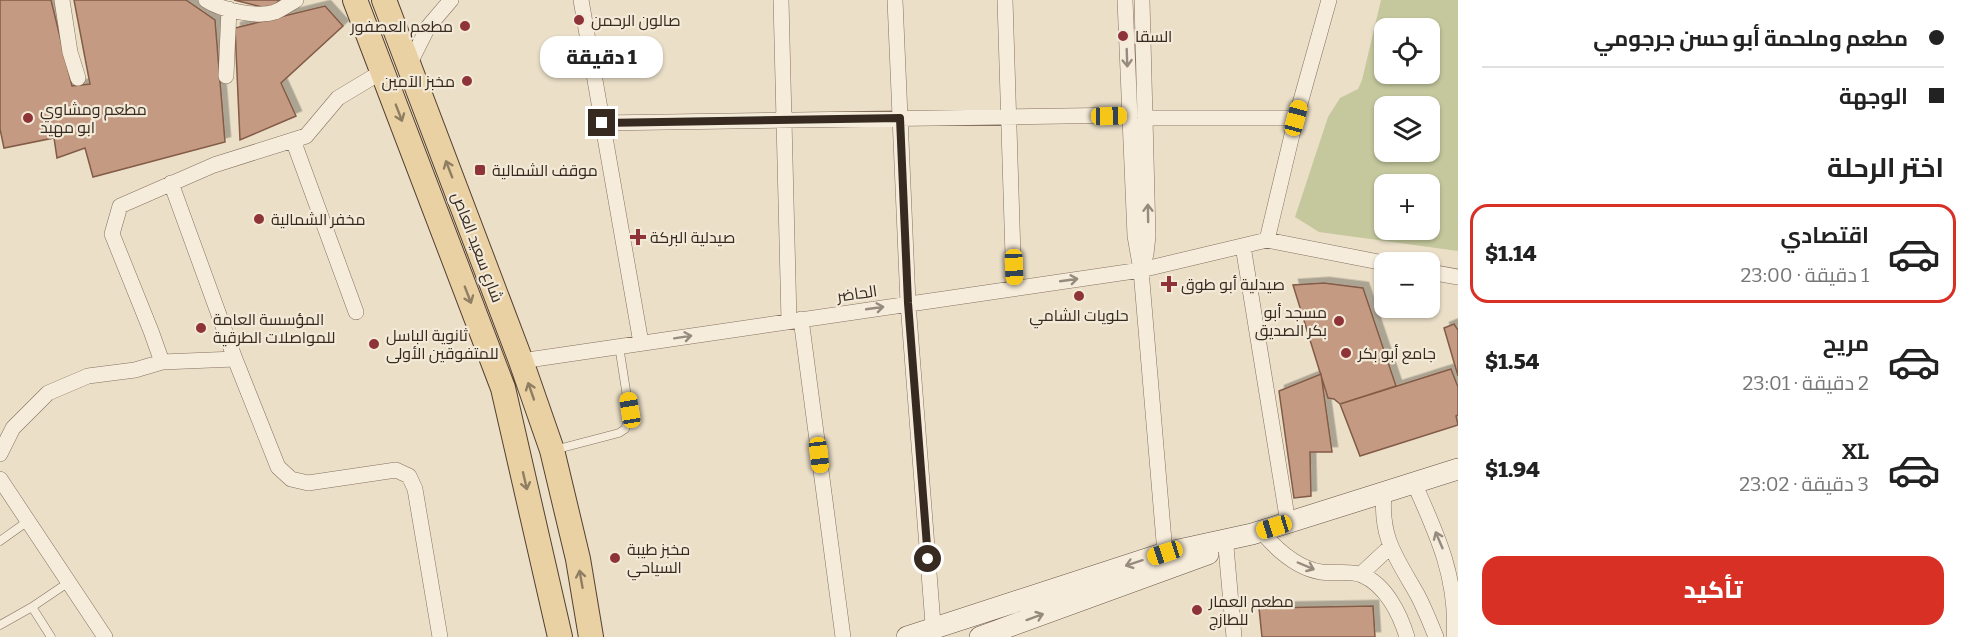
<!DOCTYPE html>
<html lang="ar">
<meta charset="utf-8">
<style>
:root{--surface:#fff;--page:#f6f6f6;--text:#222;--muted:#767676;--line:#e0e0e0;--accent:#d93025}
body{margin:0;font-family:Bitter,Cairo,serif;background:var(--page);color:var(--text);direction:rtl;height:100vh;display:flex;flex-direction:column;font-size:22px;white-space:nowrap}
*{box-sizing:border-box;margin:0}
p{font-size:20px;color:var(--muted)}
.icon{flex:none;width:33px;height:33px;fill:none;stroke:currentColor;stroke-width:2;stroke-linecap:round;stroke-linejoin:round}
.map{position:relative;flex:1;overflow:hidden;direction:ltr}
.side{display:flex;flex-direction:column;background:var(--surface);width:510px}
.side>*{flex:none}
.guide{display:grid;align-content:center;height:132px;padding:0 24px;background:var(--surface)}
.controls{position:absolute;left:1374px;top:18px;display:grid;gap:12px}
.controls a{display:grid;place-items:center;width:66px;height:66px;border-radius:12px;background:var(--surface);box-shadow:0 2px 4px #0004;font-size:30px}
.end{position:absolute;width:27px;height:27px;margin:-14px;border:8px solid #372a21;background:#fff;box-shadow:0 0 0 3px #fff}
.from{border-radius:50%}
.bubble{position:absolute;height:42px;border-radius:18px;background:var(--surface);box-shadow:0 2px 4px #0004;font-size:20px;font-weight:800;line-height:42px;text-align:center;direction:rtl}
.car{position:absolute;width:18px;height:36px;margin:-18px -9px;border-radius:8px;box-shadow:0 0 4px 2px #0007;background:linear-gradient(#f5c518 24%,#345 0 40%,#f5c518 0 76%,#345 0 86%,#f5c518 0)}
.guide b{display:flex;align-items:center;gap:21px;height:57px;font-size:22px}
.guide b+b{border-top:2px solid var(--line)}
.guide i{width:15px;height:15px;background:var(--text)}
ul{padding:0;list-style:none}
li{display:flex;align-items:center;gap:18px;height:99px;margin:0 12px 9px;padding:0 12px;border:3px solid transparent;border-radius:18px}
li div{flex:1}
li b{display:block;font-size:22px}
li em{font-style:normal;font-weight:800}
li.current{border-color:var(--accent)}
li>.icon{width:54px;height:54px;stroke-width:1.5}
h2{padding:0 24px;font-size:27px;line-height:72px}
.cta{display:flex;gap:12px;margin-top:auto;padding:12px 24px}
.cta a{flex:1;height:69px;border-radius:18px;background:var(--accent);color:#fff;font-size:24px;font-weight:800;line-height:69px;text-align:center}
main{display:flex;flex:1;min-height:0}
.map>svg:first-child{display:block}
.green{fill:#c5c89d;fill-rule:evenodd}
.building{fill:#c59a82;stroke:#825b47;stroke-width:1.5;filter:url(#shadow)}
.lines{fill:none;stroke-linecap:round;stroke-linejoin:round}
.lane-casing{stroke:#85715f;stroke-width:9}
.street-casing{stroke:#85715f;stroke-width:16}
.secondary-casing{stroke:#675342;stroke-width:22}
.primary-casing{stroke:#534032;stroke-width:26}
.lane{stroke:#f6ecdb;stroke-width:8}
.street{stroke:#f6ecdb;stroke-width:15}
.secondary{stroke:#f6ecdb;stroke-width:21}
.primary{stroke:#ead1a4;stroke-width:24}
.oneway{stroke:#968b7e}
.oneway2{stroke:#907e62}
.route{stroke:#372a21;stroke-width:8}
.poi-dot{fill:#8e3439;stroke:#f3e9d7;stroke-width:2}
.labels{text-anchor:middle;stroke-width:4.5;stroke-linejoin:round;paint-order:stroke}
.poi-label{font-size:16px;fill:#372a21;stroke:#f3e9d7;text-anchor:start}
.street-label{font-size:16px;fill:#372a21;stroke:#f3e9d7}
</style>
<main>
<section class="side">
<div class="guide">
<b><i class="from"></i>مطعم وملحمة أبو حسن جرجومي</b>
<b><i></i>الوجهة</b>
</div>
<h2>اختر الرحلة</h2>
<ul>
<li class="current"><svg class="icon" aria-label="car" viewBox="0 0 24 24"><path d="M5 17H2v-5l4-1 3-4h7l3 4 3 1v5h-3M9 17h6M6 11h13"/><circle cx="7" cy="17" r="2"/><circle cx="17" cy="17" r="2"/></svg><div><b>اقتصادي</b><p>1 دقيقة · 23:00</p></div><em>$1.14</em></li>
<li><svg class="icon" aria-label="car" viewBox="0 0 24 24"><path d="M5 17H2v-5l4-1 3-4h7l3 4 3 1v5h-3M9 17h6M6 11h13"/><circle cx="7" cy="17" r="2"/><circle cx="17" cy="17" r="2"/></svg><div><b>مريح</b><p>2 دقيقة · 23:01</p></div><em>$1.54</em></li>
<li><svg class="icon" aria-label="car" viewBox="0 0 24 24"><path d="M5 17H2v-5l4-1 3-4h7l3 4 3 1v5h-3M9 17h6M6 11h13"/><circle cx="7" cy="17" r="2"/><circle cx="17" cy="17" r="2"/></svg><div><b>XL</b><p>3 دقيقة · 23:02</p></div><em>$1.94</em></li>
</ul>
<div class="cta"><a>تأكيد</a></div>
</section>
<div class="map">
<svg width="1458" height="637" viewBox="0 0 1458 637">
<defs>
<filter id="shadow"><feDropShadow dx="5.5" dy="-5.5" stdDeviation="0" flood-color="#0004"/></filter>
</defs>
<rect width="100%" height="100%" fill="#ebdfc8"/>
<path class="green" d="M1381 0H1458V251L1319 232 1295 217 1328 117 1340 98 1358 89 1362 80ZM1384 28H1430V74H1384ZM1384 106H1430V152H1384ZM1384 184H1430V230H1384Z"/>
<path class="building" d="M0 0H51L72 86 90 84 74 0H186L215 20 225 142 93 177 85 148 57 158 54 138 4 148 0 129Z
M234 0H280L270 9Z
M325 6 343 26 281 83 296 116 240 140 235 28Z
M1324 283 1363 288 1396 386 1340 404 1334 399 1328 398 1293 285Z
M1454 324 1458 330V376L1444 328Z
M1451 369 1458 387V415L1456 416 1458 425 1360 456 1340 404Z
M1321 374 1332 452H1310L1311 496 1294 498 1279 391Z
M1373 606 1375 637H1262L1259 608Z"/>
<g class="lines">
<defs>
<path id="lane" d="M554 450 619 433 625 429 630 416 619 346
M0 541 28 521
M0 625 32 607
M51 637 32 607 69 582"/>
<path id="street" d="M62 0 70 52 78 78
M206 0C221 10 257 18 275 12 282 9 289 4 296 0
M581 0 641 343
M781 0 789 321
M895 0 908 303 934 637
M1005 0 1014 288
M1125 0 1135 236 1141 270 1165 553
M409 65 428 27 451 0
M226 76 229 9
M1146 118H1296
M602 123 1129 115
M293 140 356 312
M1267 240 1296 118 1329 0
M1243 246 1288 523
M1142 267 1146 254 1148 236 1142 0
M1430 272 1458 277
M801 319 843 637
M235 359 278 467 291 479 308 483 396 470 409 476 415 489 440 637
M521 361 1141 270 1267 240 1384 263
M162 362 235 359 171 183
M0 454 13 428 48 393 88 376 135 370 162 362 151 331 112 234 120 206 214 165 306 136 338 98 383 71
M0 479 105 637
M1414 483C1437 534 1458 579 1454 637
M1384 493C1380 538 1396 557 1417 594 1424 607 1430 622 1436 637
M1261 531C1276 549 1296 568 1321 572 1334 574 1350 570 1362 575 1386 585 1400 614 1407 637
M1226 547 1234 637
M1361 574 1390 547"/>
<path id="secondary" d="M907 637 1165 553 1252 534 1458 469
M980 637 1208 554"/>
<path id="primary" d="M355 0 503 388 560 637
M384 0 521 361 552 450 578 559 591 637"/>
</defs>
<use href="#lane" class="lane-casing"/>
<use href="#street" class="street-casing"/>
<use href="#secondary" class="secondary-casing"/>
<use href="#primary" class="primary-casing"/>
<use href="#lane" class="lane"/>
<use href="#street" class="street"/>
<use href="#secondary" class="secondary"/>
<use href="#primary" class="primary"/>
</g>
<defs><path id="oneway-shaft" d="M-6 0H5M1.5-3L5.5 0L1.5 3" fill="none" stroke-width="1.6" stroke-linecap="round" stroke-linejoin="round" transform="scale(1.5)"/></defs>
<g class="oneway">
<use href="#oneway-shaft" transform="translate(1127 58) rotate(88)"/>
<use href="#oneway-shaft" transform="translate(1148 213) rotate(-91)"/>
<use href="#oneway-shaft" transform="translate(1069 280) rotate(-8)"/>
<use href="#oneway-shaft" transform="translate(875 308) rotate(-8)"/>
<use href="#oneway-shaft" transform="translate(683 337) rotate(-9)"/>
<use href="#oneway-shaft" transform="translate(1439 540) rotate(-113)"/>
<use href="#oneway-shaft" transform="translate(1134 563) rotate(162)"/>
<use href="#oneway-shaft" transform="translate(1306 566) rotate(23)"/>
<use href="#oneway-shaft" transform="translate(1035 617) rotate(-20)"/>
</g>
<g class="oneway2">
<use href="#oneway-shaft" transform="translate(399 113) rotate(69)"/>
<use href="#oneway-shaft" transform="translate(449 169) rotate(-111)"/>
<use href="#oneway-shaft" transform="translate(468 295) rotate(69)"/>
<use href="#oneway-shaft" transform="translate(531 391) rotate(-109)"/>
<use href="#oneway-shaft" transform="translate(525 481) rotate(77)"/>
<use href="#oneway-shaft" transform="translate(581 579) rotate(-100)"/>
</g>
<g class="lines">
<path class="route" d="M602 123 900 118 908 303 928 559"/>
</g>
<g class="poi-dot">
<circle cx="579" cy="20" r="6"/>
<circle cx="465" cy="26" r="6"/>
<circle cx="1123" cy="36" r="6"/>
<circle cx="467" cy="81" r="6"/>
<circle cx="28" cy="118" r="6"/>
<rect x="474" y="164" width="12" height="12" rx="3"/>
<circle cx="259" cy="219" r="6"/>
<path d="M635 228h6v6h6v6h-6v6h-6v-6h-6v-6h6z"/>
<path d="M1166 275h6v6h6v6h-6v6h-6v-6h-6v-6h6z"/>
<circle cx="1079" cy="296" r="6"/>
<circle cx="1339" cy="321" r="6"/>
<circle cx="201" cy="328" r="6"/>
<circle cx="374" cy="344" r="6"/>
<circle cx="1346" cy="353" r="6"/>
<circle cx="615" cy="558" r="6"/>
<circle cx="1197" cy="610" r="6"/>
</g>
<g class="labels">
<g class="poi-label">
<text x="591" y="26">صالون الرحمن</text>
<text x="453" y="32" text-anchor="end">مطعم العصفور</text>
<text x="1135" y="42">السقا</text>
<text x="455" y="87" text-anchor="end">مخبز الآمين</text>
<text x="40" y="115">مطعم ومشاوي<tspan x="40" dy="18">ابو مهيد</tspan></text>
<text x="492" y="176">موقف الشمالية</text>
<text x="271" y="225">مخفر الشمالية</text>
<text x="650" y="243">صيدلية البركة</text>
<text x="1181" y="290">صيدلية أبو طوق</text>
<text x="1327" y="318" text-anchor="end">مسجد أبو<tspan x="1327" dy="18">بكر الصديق</tspan></text>
<text x="1079" y="321" text-anchor="middle">حلويات الشامي</text>
<text x="213" y="325">المؤسسة العامة<tspan x="213" dy="18">للمواصلات الطرقية</tspan></text>
<text x="386" y="341">ثانوية الباسل<tspan x="386" dy="18">للمتفوقين الأولى</tspan></text>
<text x="1358" y="359">جامع أبو بكر</text>
<text x="627" y="555">مخبز طيبة<tspan x="627" dy="18">السياحي</tspan></text>
<text x="1209" y="607">مطعم العمار<tspan x="1209" dy="18">للطازج</tspan></text>
</g>
<g class="street-label">
<text transform="translate(478 247) rotate(69)" y="6">شارع سعيد العاص</text>
<text transform="translate(857 293) rotate(-8)" y="6">الحاضر</text>
</g>
</g>
</svg>
<div class="controls">
<a><svg class="icon" aria-label="locate" viewBox="0 0 24 24"><circle cx="12" cy="12" r="6"/><path d="M12 2v4M12 18v4M2 12h4M18 12h4"/></svg></a>
<a><svg class="icon" aria-label="layers" viewBox="0 0 24 24"><path d="M12 4l9 5-9 5-9-5zM3 14l9 5 9-5"/></svg></a>
<a>+</a>
<a>−</a>
</div>
<i class="end from" style="left:928px;top:559px"></i>
<i class="end" style="left:602px;top:123px"></i>
<div class="bubble" style="left:540px;top:36px;width:123px">1 دقيقة</div>
<i class="car" style="left:1109px;top:116px;rotate:89deg"></i>
<i class="car" style="left:1296px;top:118px;rotate:15deg"></i>
<i class="car" style="left:1014px;top:267px;rotate:178deg"></i>
<i class="car" style="left:630px;top:410px;rotate:351deg"></i>
<i class="car" style="left:819px;top:455px;rotate:173deg"></i>
<i class="car" style="left:1274px;top:527px;rotate:253deg"></i>
<i class="car" style="left:1165px;top:553px;rotate:252deg"></i>
</div>
</main>
